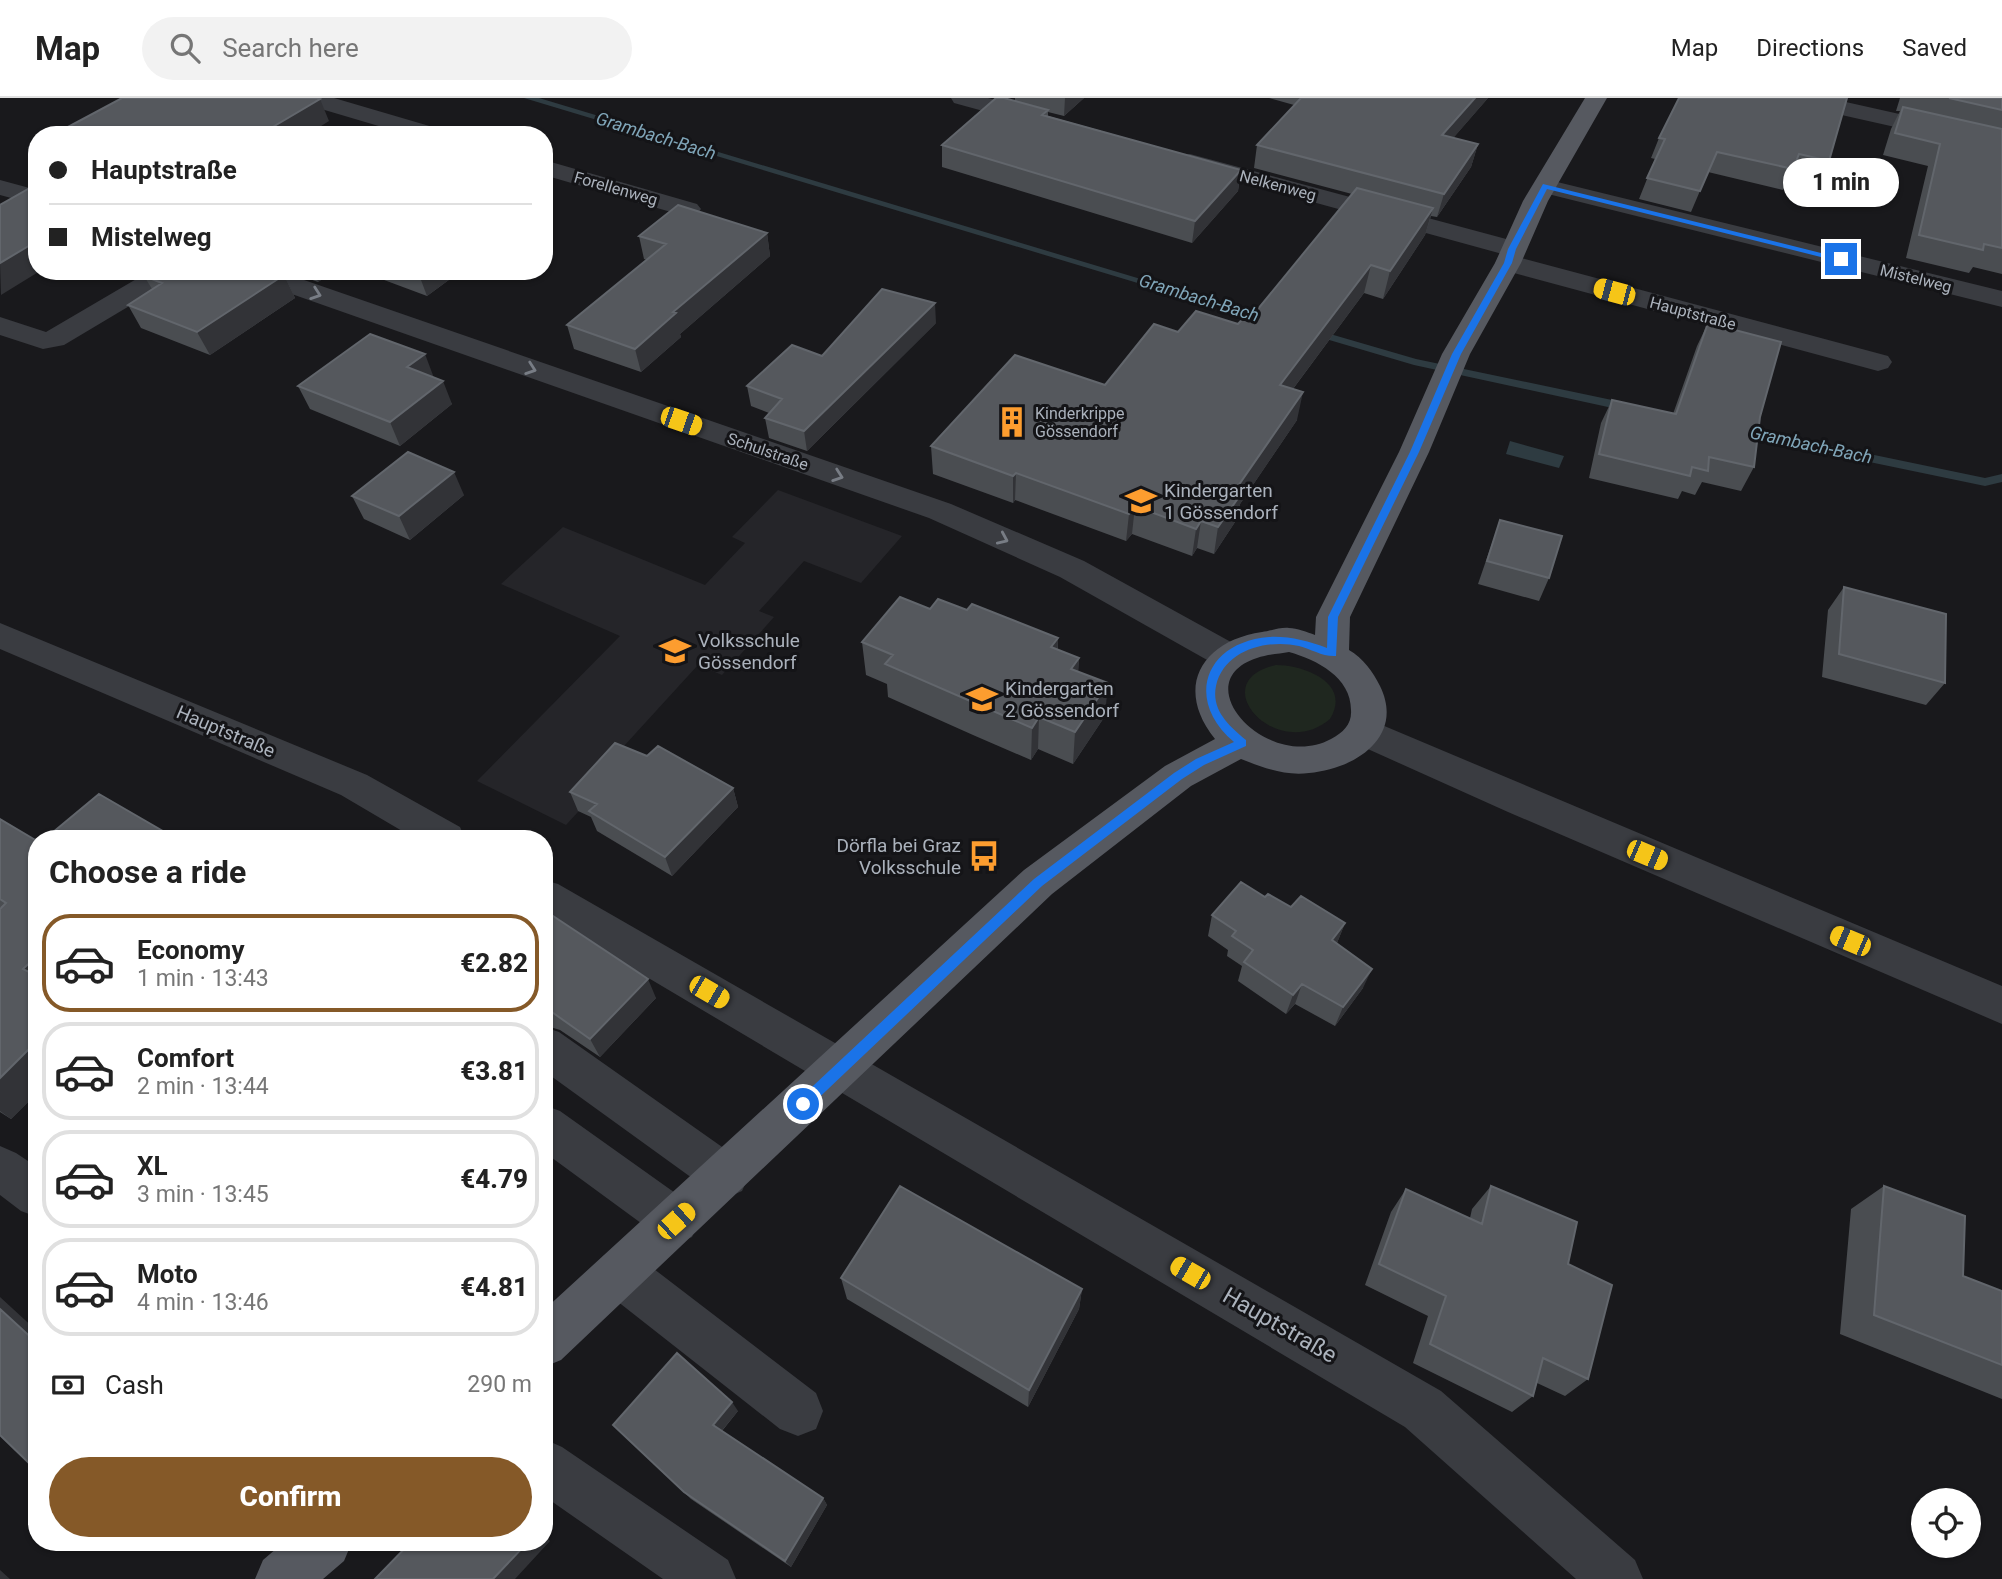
<!DOCTYPE html>
<meta charset="utf-8">
<style>
:root{--surface:#fff;--page:#f2f2f2;--text:#222;--muted:#767676;--line:#e0e0e0;--accent:#855928}
body{margin:0;font-family:Roboto,sans-serif;background:var(--page);color:var(--text);height:100vh;display:flex;flex-direction:column;font-size:26px;white-space:nowrap}
*{box-sizing:border-box;margin:0}
p{font-size:23px;color:var(--muted)}
.icon{flex:none;width:38px;height:38px;fill:none;stroke:currentColor;stroke-width:2;stroke-linecap:round;stroke-linejoin:round}
.map{position:relative;flex:1;overflow:hidden}
.panel{position:absolute;left:28px;top:732px;width:525px;height:721px;display:flex;flex-direction:column;background:var(--surface);border-radius:28px;box-shadow:0 2px 5px #0004}
.panel>*{flex:none}
.banner{position:absolute;left:28px;top:28px;width:525px;height:154px;border-radius:28px;box-shadow:0 2px 5px #0004;display:grid;align-content:center;height:154px;padding:0 21px;background:var(--surface)}
.buttons{position:absolute;left:1911px;top:1390px;display:grid;gap:14px}
.buttons a{display:grid;place-items:center;width:70px;height:70px;border-radius:50%;background:var(--surface);box-shadow:0 2px 5px #0004;font-size:35px}
.end{position:absolute;width:32px;height:32px;margin:-16px;border:9px solid #1a73e8;background:#fff;box-shadow:0 0 0 4px #fff}
.from{border-radius:50%}
.bubble{position:absolute;height:49px;border-radius:24px;background:var(--surface);box-shadow:0 2px 5px #0004;font-size:23px;font-weight:800;line-height:49px;text-align:center}
.car{position:absolute;width:21px;height:42px;margin:-21px -10px;border-radius:9px;box-shadow:0 0 5px 2px #0007;background:linear-gradient(#f5c518 24%,#345 0 40%,#f5c518 0 76%,#345 0 86%,#f5c518 0)}
.banner b{display:flex;align-items:center;gap:24px;height:66px;font-size:26px}
.banner b+b{border-top:2px solid var(--line)}
.banner i{width:18px;height:18px;background:var(--text)}
ul{padding:0;list-style:none}
li{display:flex;align-items:center;gap:21px;height:98px;margin:0 14px 10px;padding:0 7px;border:4px solid var(--line);border-radius:28px}
li div{flex:1}
li b{display:block;font-size:26px}
li em{font-style:normal;font-weight:800}
li.active{border-color:var(--accent)}
li>.icon{width:63px;height:63px;stroke-width:1.5}
h2{padding:0 21px;font-size:32px;line-height:84px}
.pay{display:flex;align-items:center;gap:18px;height:77px;padding:0 21px;font-size:26px}
.pay p{margin-inline-start:auto}
.action{display:flex;gap:14px;margin-top:auto;padding:14px 21px}
.action a{flex:1;height:80px;border-radius:42px;background:var(--accent);color:#fff;font-size:28px;font-weight:800;line-height:80px;text-align:center}
header{display:flex;align-items:center;gap:42px;box-sizing:border-box;height:98px;padding:0 35px;background:var(--surface);border-bottom:2px solid var(--line)}
header strong{font-size:33px}
nav{display:flex;gap:38px;margin-inline-start:auto;font-size:24px}
.search{width:490px;height:63px;background:var(--page);display:flex;align-items:center;gap:18px;box-sizing:border-box;padding:0 24px;border-radius:38px;color:var(--muted);font-size:26px}
.map>svg:first-child{display:block}
.built{fill:#252529}
.green{fill:#1f271f}
.water{fill:#2e3b41}
.lines{fill:none;stroke-linecap:round;stroke-linejoin:round}
.stream{fill:#2e3b41;fill-rule:evenodd}
.minor{fill:#3a3c41;fill-rule:evenodd}
.major{fill:#565960;fill-rule:evenodd}
.wall{fill:#4a4d51}
.shaded-wall{fill:#323337}
.building{fill:#55585d;stroke:#62666c;stroke-width:2}
.oneway{stroke:#787d85}
.route{fill:#1a73e8}
.labels{text-anchor:middle;stroke-width:6;stroke-linejoin:round;paint-order:stroke}
.far-street-label{font-size:16px;fill:#abb2bc;stroke:#141417}
.far-poi-label{font-size:16px;fill:#abb2bc;stroke:#141417;text-anchor:start}
.far-water-label{font-size:18px;font-style:italic;fill:#80a6b9;stroke:#141417}
.poi-label{font-size:19px;fill:#abb2bc;stroke:#141417;text-anchor:start}
.street-label{font-size:19px;fill:#abb2bc;stroke:#141417}
.near-street-label{font-size:23px;fill:#abb2bc;stroke:#141417}
</style>
<header>
<strong>Map</strong>
<div class="search"><svg class="icon" aria-label="search" viewBox="0 0 24 24"><circle cx="10" cy="10" r="6"/><path d="M15 15l6 6"/></svg>Search here</div>
<nav><a>Map</a><a>Directions</a><a>Saved</a></nav>
</header>
<div class="map">
<svg width="2002" height="1481" viewBox="0 0 2002 1481">
<rect width="100%" height="100%" fill="#19191c"/>
<path class="built" d="M778 392 902 438 861 485 804 463 759 513 774 519 722 577 698 567 614 659 623 665 566 727 477 683 620 538 501 486 563 429 705 487 745 445 732 439Z"/>
<path class="green" d="M1276 567C1304 567 1352 585 1330 621 1277 666 1202 583 1276 567Z"/>
<path class="water" d="M1834 67 1859 73 1851 96 1826 90Z
M1510 343 1564 358 1559 370 1506 356Z"/>
<g class="lines">
<path class="stream" d="M524 0H539L1277 222 1267 224Z
M1313 231 1416 261 1631 306 1637 310 1631 314 1414 267 1309 236V232Z
M1739 329 1985 380 2002 376V384L1985 388 1735 336V330Z"/>
<path class="minor" d="M298 0H334L443 32 447 37H409L301 5Z
M951 0H988L1046 16 1050 21 1046 26 1038 28 954 5Z
M1786 0H1828L2002 39V53L1797 7 1789 5Z
M1190 56 1521 145 1525 151 1521 157 1514 158 1888 258 1892 264 1888 270 1878 273 1499 171 1495 165 1499 159 1506 157 1181 68 1178 63 1181 58Z
M544 62 697 106 701 111 697 116 688 119 544 77Z
M1545 81 2002 193V209L1536 93 1533 88 1536 83Z
M0 82 37 92V107L0 97Z
M150 173H182L178 179 64 247 43 251 0 237V219L46 234Z
M239 173H278L951 406 1084 463 1240 549 1245 558 1240 567 1228 571 1216 567 1060 479 929 420 243 179Z
M0 525 367 677 460 729 465 740H414L341 697 0 551Z
M1363 619 2002 888V926L1508 714 1350 643 1345 633 1350 623Z
M544 782 558 786 1441 1293 1635 1462 1643 1481H1576L1405 1329 544 818Z
M544 929 559 934 742 1063 749 1078 742 1093 726 1100 710 1093 544 973Z
M544 1007 560 1013 692 1107 699 1123 692 1139 676 1146 660 1139 544 1054Z
M0 1048 16 1055 37 1069V1119L21 1113 0 1097Z
M620 1151 637 1158 816 1295 823 1313 816 1331 798 1338 780 1331 603 1192 596 1175 603 1158Z
M544 1341 562 1349 728 1462 736 1481H663L544 1398Z"/>
<path class="major" d="M1585 0H1607L1548 103 1521 165 1470 256 1429 354 1350 519 1349 552C1363 560 1373 574 1380 588 1405 639 1355 671 1309 675 1285 678 1264 670 1241 661L1191 688 1052 796 561 1262 544 1269V1212L1024 772 1165 668 1215 641C1174 590 1201 543 1262 534 1270 533 1281 529 1289 530 1297 530 1307 534 1315 537L1316 519 1399 354 1442 256 1495 165 1523 103ZM1289 554C1317 562 1351 579 1351 612 1352 626 1344 634 1331 641 1268 675 1183 584 1257 560 1267 556 1279 556 1289 554Z
M284 1444H352L344 1463 323 1481H255L263 1462Z"/>
</g>
<path class="wall" d="M1015 0H1084L1064 18 1048 14V18L1241 72 1238 93 1192 145 942 69V47L1015 3Z
M1269 0H1488L1453 40 1478 46 1471 69 1437 119 1431 118 1425 137 1383 201 1364 195 1293 291 1297 322 1240 406 1237 421 1214 456 1197 450 1192 458 1132 436 1126 443 1015 402 1013 405 933 376 931 348 1105 287 1178 234 1238 226 1253 217 1352 96 1254 70 1257 47 1294 7Z
M1679 0 1829 63 1818 84 1790 77 1783 92 1708 74 1691 114 1639 101 1655 61 1651 60 1659 40Z
M1900 0H2002V176L1973 169 1969 175 1906 160 1928 68 1883 57 1891 31 1900 13H1896Z
M37 45V60L30 49Z
M767 135 770 158 680 236 681 239 641 274 574 251 567 227 647 162 644 161 639 138Z
M287 173H335L318 184Z
M360 173H461L427 198Z
M284 177 295 200 210 257 141 230 128 207 152 191 144 178Z
M936 225 807 353 769 340 765 320 769 315 751 308 747 288 822 258Z
M1708 225 1760 319 1754 369 1741 393 1702 384 1695 397 1682 393 1678 401 1589 380 1601 325 1612 302 1673 316 1697 248Z
M434 280 452 306 400 348 310 311 298 288Z
M464 397 410 442 364 421 352 398Z
M1500 422 1549 480 1539 503 1478 486Z
M1844 489 1945 585 1926 607 1822 579 1828 512Z
M930 511 967 512 1058 540V552L1079 560 1078 574 1105 618 1073 666 1038 651 1031 662 973 637 888 599 887 586 866 577 862 544Z
M647 658 733 690 738 709 672 778 597 733 591 719 578 713 570 694Z
M0 721 37 743V995L11 1021 0 1014V811L1 809H0Z
M1265 799 1291 809 1345 825 1337 845 1363 890 1335 928 1295 906 1286 916 1238 883 1242 868 1227 858 1228 852 1208 838 1212 817Z
M544 812 656 900 600 959 560 932 544 927Z
M1491 1088 1568 1166 1588 1281 1565 1298 1537 1285 1533 1298 1512 1314 1413 1265 1428 1218 1365 1187 1391 1114 1406 1091 1470 1120 1472 1111Z
M1884 1088 1963 1178 2002 1193V1301L1840 1236 1851 1111Z
M841 1180 1082 1191 1079 1211 1028 1309 847 1201Z
M738 1313 722 1333 823 1400 827 1407 791 1469 691 1401 613 1327Z"/>
<path class="shaded-wall" d="M1065 0H1084L1064 18Z
M1475 0H1488L1436 60 1442 37Z
M320 1 329 23 307 37H259Z
M1478 46 1471 69 1437 119 1444 96Z
M1241 72 1238 93 1192 145 1195 123Z
M1433 110 1425 137 1383 201 1390 173Z
M767 135 770 158 680 236 681 239 641 274 635 251 673 214Z
M37 143V173H40L1 197 0 165Z
M1371 167 1364 195 1275 315 1280 287Z
M314 173H335L318 184Z
M420 173H461L427 198 418 174Z
M284 177 295 200 210 257 197 234Z
M935 205 936 225 807 353 804 333Z
M425 256 434 280 407 269Z
M443 283 452 306 400 348 390 324Z
M1303 294 1297 322 1240 406 1237 421 1214 456 1218 429 1236 391Z
M454 374 464 397 410 442 399 418Z
M1016 375 1015 402 1013 405V378Z
M1135 408 1132 436 1126 443 1129 416Z
M1201 423 1197 450 1192 458 1196 431Z
M1058 540 1057 573 1051 549Z
M1079 560 1077 593 1071 571Z
M1108 585 1105 618 1073 666 1075 634Z
M1039 619 1038 651 1031 662 1032 630Z
M733 690 738 709 672 778 665 759Z
M1345 825 1337 845 1332 842Z
M37 858V883L23 871Z
M1372 871 1363 890 1335 928 1343 909Z
M648 881 656 900 600 959 590 941Z
M1302 886 1295 906 1286 916 1293 897Z
M37 943V995L11 1021 0 1013V980Z
M1082 1191 1079 1211 1028 1309 1029 1292Z
M0 1199 37 1233V1245L0 1211Z
M732 1304 738 1313 719 1336 713 1327Z
M823 1400 827 1407 791 1469 785 1463Z
M544 1437 550 1443 515 1481H493L528 1444H544Z
M0 1472 10 1481H0Z"/>
<path class="building" d="M122 0H317L320 1 259 37H53Z
M996 0H1004L1048 12 1042 17 1241 72 1195 123 942 47Z
M1301 0H1475L1442 37 1478 46 1444 96 1257 47Z
M1679 0H1847L1829 63 1799 56 1793 71 1717 54 1700 93 1647 80 1665 41 1659 40Z
M1949 0H2002V12Z
M1903 9 2002 31V150L1984 146 1983 152 1919 137 1940 46 1895 35Z
M37 45V51L30 49Z
M37 86V143L0 165V107Z
M1357 90 1433 110 1390 173 1371 167 1280 287 1303 294 1236 391 1243 393 1218 429 1201 423 1196 431 1135 408 1129 416 1016 375 1013 378 931 348 1015 257 1105 287 1154 226 1178 234 1196 213 1238 226 1248 215 1253 217Z
M678 107 767 135 673 214 676 215 635 251 567 227 666 146 639 138Z
M152 173H274L284 177 197 234 128 207 162 185 144 178Z
M882 191 935 205 804 333 765 320 782 301 747 288 792 247 822 258Z
M1708 225 1781 244 1760 319 1754 369 1709 359 1708 373 1692 369 1690 378 1599 356 1612 302 1676 316Z
M370 236 425 256 407 269 443 283 390 324 298 288Z
M408 354 454 374 399 418 352 398Z
M1500 422 1562 438 1549 480 1487 463Z
M1844 489 1946 516 1945 585 1839 556Z
M900 499 930 511 938 501 967 512 972 506 1058 540 1051 549 1079 560 1071 571 1108 585 1075 634 1039 619 1032 630 885 566 893 557 862 544Z
M615 645 647 658 658 648 733 690 665 759 589 713 597 706 570 694Z
M99 696 173 739 171 740H46Z
M0 721 37 743V858L23 871 37 878V943L0 980V811L6 805 0 801Z
M1241 784 1265 799 1268 796 1291 809 1301 798 1345 825 1332 842 1372 871 1343 909 1302 886 1293 897 1244 864 1253 852 1232 838 1236 833 1212 817Z
M544 812 648 881 590 941 549 912 544 911Z
M900 1088 1082 1191 1029 1292 841 1180Z
M1491 1088 1577 1124 1568 1166 1612 1187 1588 1281 1543 1260 1533 1298 1430 1246 1446 1198 1379 1166 1406 1091 1482 1126Z
M1884 1088 1965 1118 1963 1178 2002 1193V1267L1874 1217Z
M0 1211 37 1245V1373L0 1337Z
M677 1255 732 1304 713 1327 823 1400 785 1463 684 1394 613 1327Z
M411 1444H528L493 1481H375Z"/>
<defs><path id="oneway-chevron" d="M-2-3.5L2.5 0L-2 3.5" fill="none" stroke-width="1.6" stroke-linecap="round" stroke-linejoin="round" transform="scale(1.75)"/></defs>
<g class="oneway">
<use href="#oneway-chevron" transform="translate(316 196) rotate(19)"/>
<use href="#oneway-chevron" transform="translate(531 271) rotate(19)"/>
<use href="#oneway-chevron" transform="translate(838 378) rotate(19)"/>
<use href="#oneway-chevron" transform="translate(1003 441) rotate(24)"/>
</g>
<path class="route" d="M1543 86 1845 161 1841 164 1547 91 1516 151 1512 165 1461 256 1419 354 1338 519 1336 558C1323 559 1311 551 1299 548 1267 541 1224 552 1216 588 1211 612 1229 628 1246 642V648L1204 667 1182 681 1042 788 807 1011H798V1002L1034 781 1174 675 1196 661 1234 644C1184 602 1205 544 1269 539 1289 538 1308 543 1327 550L1328 519 1410 354 1452 256 1504 165 1508 151Z"/>
<defs>
<symbol id="building-bare" viewBox="-9 -9 18 18"><path d="M-4-6H4V6H1V3H-1V6H-4ZM-2.5-4.3h1.7v1.8h-1.7ZM.8-4.3h1.7v1.8H.8ZM-2.5-1h1.7V.8h-1.7ZM.8-1h1.7V.8H.8Z" fill="#fd9d2f" stroke="#141417" stroke-width="2.5" paint-order="stroke"/></symbol>
<symbol id="school-bare" viewBox="-9 -9 18 18"><path d="M0-5L7-2L0 1L-7-2ZM-4 1L0 2.5L4 1V4Q0 6-4 4Z" fill="#fd9d2f" stroke="#141417" stroke-width="2.5" paint-order="stroke"/></symbol>
<symbol id="bus-bare" viewBox="-9 -9 18 18"><path d="M-5-6H5V4H4V6H2V4H-2V6H-4V4H-5ZM-3.5-4V0h7V-4ZM-3.5 1.2v1.5H-2V1.2ZM2 1.2v1.5H3.5V1.2Z" fill="#fd9d2f" stroke="#141417" stroke-width="2.5" paint-order="stroke"/></symbol>
</defs>
<g fill-rule="evenodd">
<use href="#building-bare" x="990" y="302" width="44" height="44"/>
<use href="#school-bare" x="1119" y="381" width="44" height="44"/>
<use href="#school-bare" x="653" y="531" width="44" height="44"/>
<use href="#school-bare" x="960" y="579" width="44" height="44"/>
<use href="#bus-bare" x="962" y="736" width="44" height="44"/>
</g>
<g class="labels">
<g class="far-street-label">
<text transform="translate(1278 87) rotate(15)" y="6">Nelkenweg</text>
<text transform="translate(616 90) rotate(16)" y="6">Forellenweg</text>
<text transform="translate(1916 180) rotate(14)" y="6">Mistelweg</text>
<text transform="translate(1693 215) rotate(15)" y="6">Hauptstraße</text>
<text transform="translate(768 353) rotate(19)" y="6">Schulstraße</text>
</g>
<g class="far-poi-label">
<text x="1035" y="321">Kinderkrippe<tspan x="1035" dy="18">Gössendorf</tspan></text>
</g>
<g class="far-water-label">
<text transform="translate(656 38) rotate(17)" y="6">Grambach-Bach</text>
<text transform="translate(1199 200) rotate(17)" y="6">Grambach-Bach</text>
<text transform="translate(1811 347) rotate(12)" y="6">Grambach-Bach</text>
</g>
<g class="poi-label">
<text x="1164" y="399">Kindergarten<tspan x="1164" dy="22">1 Gössendorf</tspan></text>
<text x="698" y="549">Volksschule<tspan x="698" dy="22">Gössendorf</tspan></text>
<text x="1005" y="597">Kindergarten<tspan x="1005" dy="22">2 Gössendorf</tspan></text>
<text x="961" y="754" text-anchor="end">Dörfla bei Graz<tspan x="961" dy="22">Volksschule</tspan></text>
</g>
<g class="street-label">
<text transform="translate(226 633) rotate(23)" y="7">Hauptstraße</text>
</g>
<g class="near-street-label">
<text transform="translate(1280 1227) rotate(30)" y="8">Hauptstraße</text>
</g>
</g>
</svg>
<div class="buttons">
<a><svg class="icon" aria-label="locate" viewBox="0 0 24 24"><circle cx="12" cy="12" r="6"/><path d="M12 2v4M12 18v4M2 12h4M18 12h4"/></svg></a>
</div>
<i class="end from" style="left:803px;top:1006px"></i>
<i class="end" style="left:1841px;top:161px"></i>
<div class="bubble" style="left:1783px;top:60px;width:116px">1 min</div>
<i class="car" style="left:1614px;top:194px;rotate:285deg"></i>
<i class="car" style="left:681px;top:323px;rotate:109deg"></i>
<i class="car" style="left:1647px;top:757px;rotate:113deg"></i>
<i class="car" style="left:1850px;top:843px;rotate:293deg"></i>
<i class="car" style="left:709px;top:894px;rotate:120deg"></i>
<i class="car" style="left:676px;top:1123px;rotate:48deg"></i>
<i class="car" style="left:1190px;top:1175px;rotate:300deg"></i>
<div class="banner">
<b><i class="from"></i>Hauptstraße</b>
<b><i></i>Mistelweg</b>
</div>
<section class="panel">
<h2>Choose a ride</h2>
<ul>
<li class="active"><svg class="icon" aria-label="car" viewBox="0 0 24 24"><path d="M5 17H2v-5l4-1 3-4h7l3 4 3 1v5h-3M9 17h6M6 11h13"/><circle cx="7" cy="17" r="2"/><circle cx="17" cy="17" r="2"/></svg><div><b>Economy</b><p>1 min · 13:43</p></div><em>€2.82</em></li>
<li><svg class="icon" aria-label="car" viewBox="0 0 24 24"><path d="M5 17H2v-5l4-1 3-4h7l3 4 3 1v5h-3M9 17h6M6 11h13"/><circle cx="7" cy="17" r="2"/><circle cx="17" cy="17" r="2"/></svg><div><b>Comfort</b><p>2 min · 13:44</p></div><em>€3.81</em></li>
<li><svg class="icon" aria-label="car" viewBox="0 0 24 24"><path d="M5 17H2v-5l4-1 3-4h7l3 4 3 1v5h-3M9 17h6M6 11h13"/><circle cx="7" cy="17" r="2"/><circle cx="17" cy="17" r="2"/></svg><div><b>XL</b><p>3 min · 13:45</p></div><em>€4.79</em></li>
<li><svg class="icon" aria-label="car" viewBox="0 0 24 24"><path d="M5 17H2v-5l4-1 3-4h7l3 4 3 1v5h-3M9 17h6M6 11h13"/><circle cx="7" cy="17" r="2"/><circle cx="17" cy="17" r="2"/></svg><div><b>Moto</b><p>4 min · 13:46</p></div><em>€4.81</em></li>
</ul>
<div class="pay"><svg class="icon" aria-label="cash" viewBox="0 0 24 24"><path d="M3 7h18v10H3z"/><circle cx="12" cy="12" r="2"/></svg>Cash<p>290 m</p></div>
<div class="action"><a>Confirm</a></div>
</section>
</div>
